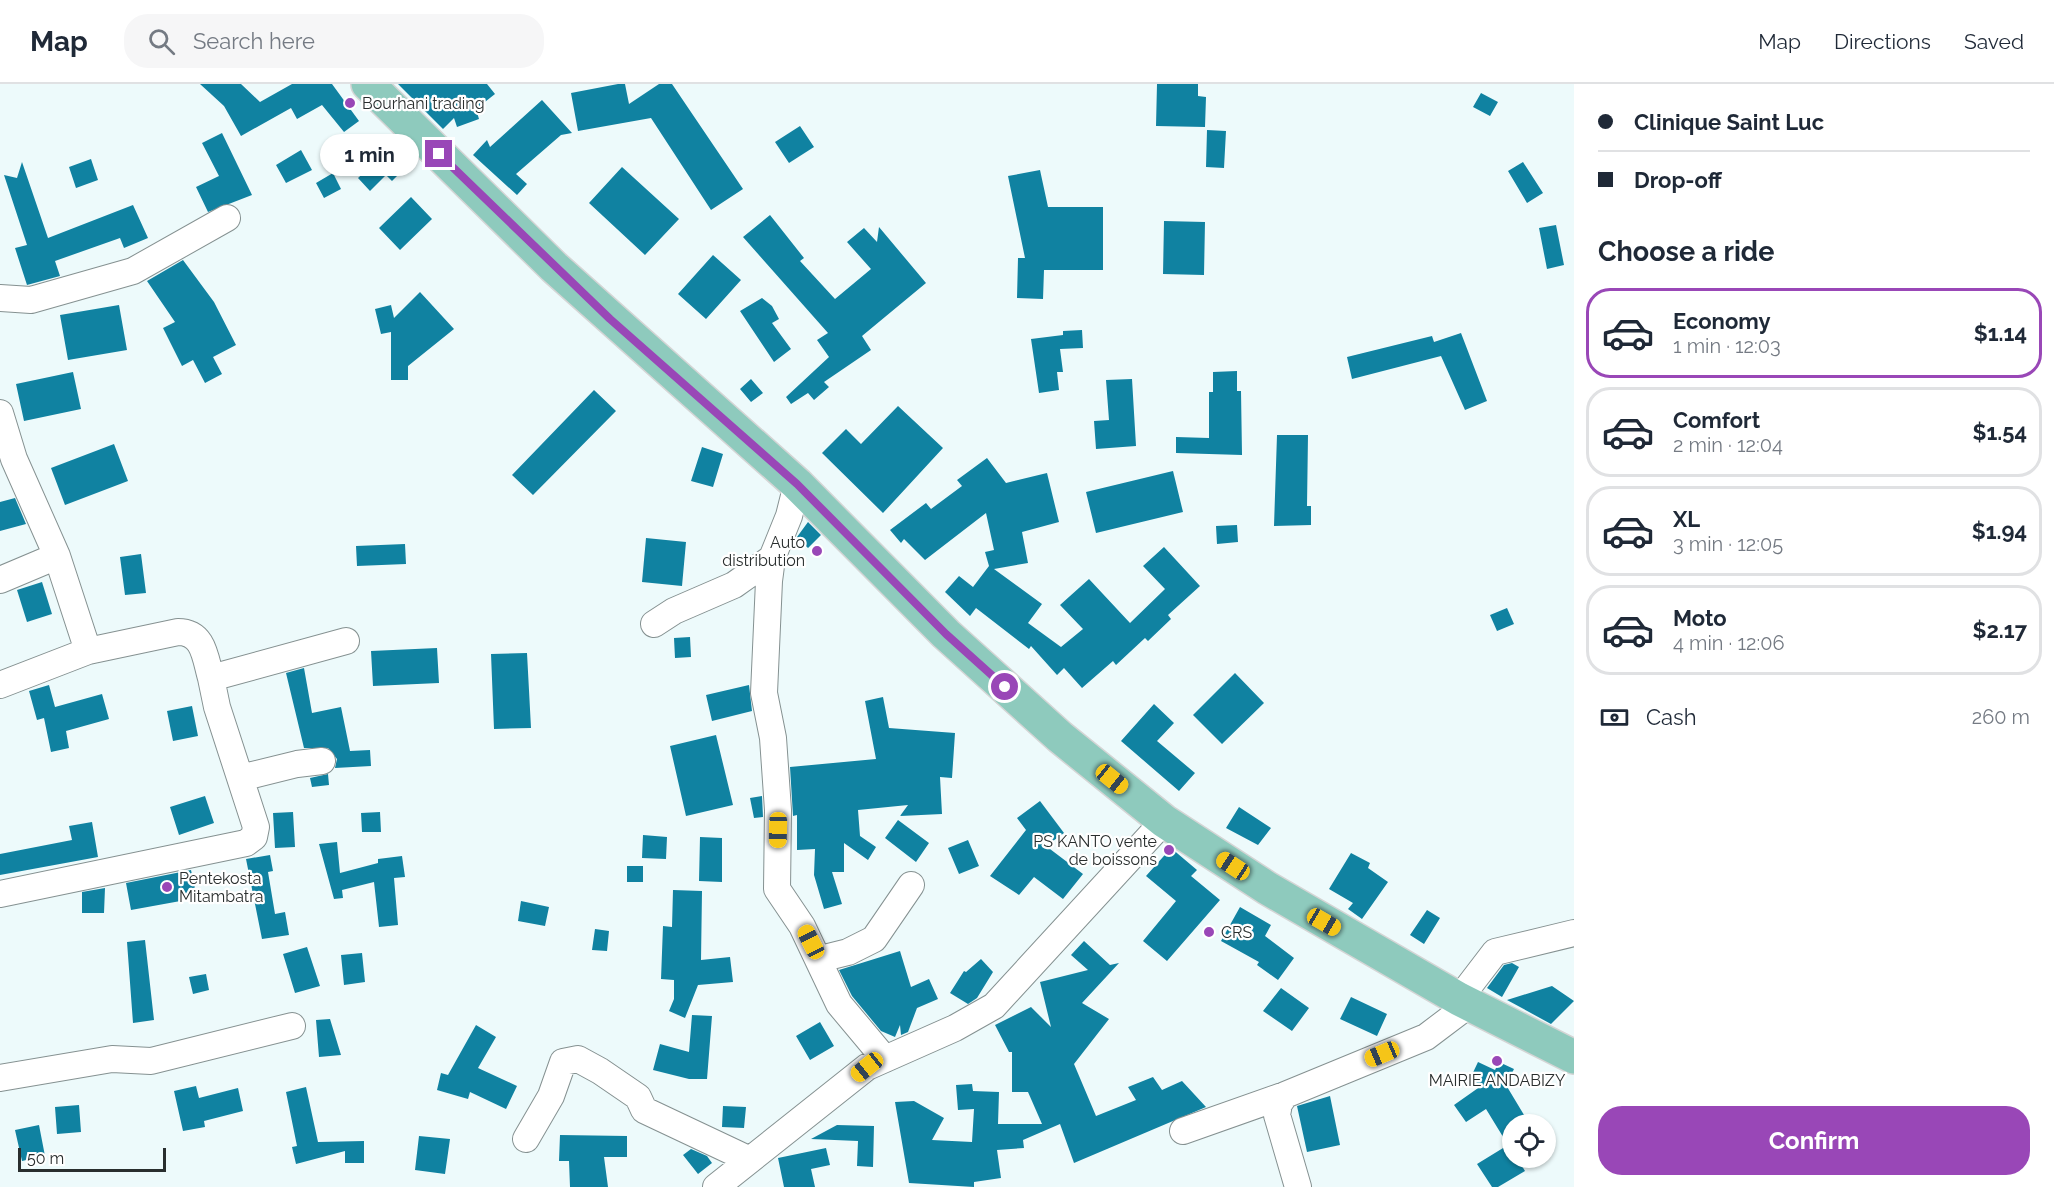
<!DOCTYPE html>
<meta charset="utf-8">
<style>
:root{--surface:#fff;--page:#f6f6f7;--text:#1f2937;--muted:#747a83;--line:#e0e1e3;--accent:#9947b7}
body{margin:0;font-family:Raleway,sans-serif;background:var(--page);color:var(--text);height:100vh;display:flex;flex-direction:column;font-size:22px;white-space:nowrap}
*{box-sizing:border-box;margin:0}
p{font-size:20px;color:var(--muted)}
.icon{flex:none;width:33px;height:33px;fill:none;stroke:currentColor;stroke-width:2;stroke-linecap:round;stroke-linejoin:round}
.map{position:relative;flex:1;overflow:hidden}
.drawer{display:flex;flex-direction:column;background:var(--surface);width:480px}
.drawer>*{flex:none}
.hud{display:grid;align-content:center;height:132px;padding:0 24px;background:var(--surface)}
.controls{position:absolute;left:1502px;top:1030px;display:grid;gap:12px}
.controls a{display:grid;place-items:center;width:54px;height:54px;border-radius:50%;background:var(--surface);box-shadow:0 2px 4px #0004;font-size:30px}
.scale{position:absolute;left:18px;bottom:15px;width:148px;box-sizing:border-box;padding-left:6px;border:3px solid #292e2e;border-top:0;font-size:16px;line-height:21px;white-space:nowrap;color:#292e2e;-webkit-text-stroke:4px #fff;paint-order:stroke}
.end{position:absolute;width:27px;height:27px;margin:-14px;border:8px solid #9947b7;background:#fff;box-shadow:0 0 0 3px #fff}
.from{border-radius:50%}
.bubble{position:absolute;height:42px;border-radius:21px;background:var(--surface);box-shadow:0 2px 4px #0004;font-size:20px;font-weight:700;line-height:42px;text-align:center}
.car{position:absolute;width:18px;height:36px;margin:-18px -9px;border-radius:8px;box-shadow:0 0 4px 2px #0007;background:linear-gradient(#f5c518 24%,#345 0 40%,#f5c518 0 76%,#345 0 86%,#f5c518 0)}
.hud b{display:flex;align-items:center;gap:21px;height:57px;font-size:22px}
.hud b+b{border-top:2px solid var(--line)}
.hud i{width:15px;height:15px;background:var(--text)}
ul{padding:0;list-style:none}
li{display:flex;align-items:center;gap:18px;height:90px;margin:0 12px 9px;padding:0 12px;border:3px solid var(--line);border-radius:24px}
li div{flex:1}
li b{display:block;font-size:22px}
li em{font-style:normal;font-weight:700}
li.active{border-color:var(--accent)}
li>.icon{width:54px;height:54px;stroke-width:1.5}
h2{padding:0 24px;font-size:27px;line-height:72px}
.pay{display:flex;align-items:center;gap:15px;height:66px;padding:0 24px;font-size:22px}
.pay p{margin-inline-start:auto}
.primary-button{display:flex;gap:12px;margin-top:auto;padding:12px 24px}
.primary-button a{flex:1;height:69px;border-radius:24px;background:var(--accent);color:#fff;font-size:24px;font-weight:700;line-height:69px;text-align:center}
header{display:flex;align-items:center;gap:36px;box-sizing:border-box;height:84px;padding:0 30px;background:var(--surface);border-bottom:2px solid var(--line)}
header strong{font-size:28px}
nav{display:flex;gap:33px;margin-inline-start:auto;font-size:21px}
.search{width:420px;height:54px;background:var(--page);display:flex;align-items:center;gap:15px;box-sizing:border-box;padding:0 21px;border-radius:24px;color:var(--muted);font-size:22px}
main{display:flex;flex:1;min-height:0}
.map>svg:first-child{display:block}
.building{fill:#1082a1}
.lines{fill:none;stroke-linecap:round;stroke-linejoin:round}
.minor-casing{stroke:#859191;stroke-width:28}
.major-casing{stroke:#d4d5d5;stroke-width:36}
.minor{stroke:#fff;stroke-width:26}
.major{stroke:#8ecabd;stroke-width:33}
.route{stroke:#9947b7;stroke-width:8}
.poi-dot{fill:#9947b7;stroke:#fff;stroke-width:2}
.labels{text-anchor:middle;stroke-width:4.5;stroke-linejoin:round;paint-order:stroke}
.poi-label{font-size:16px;fill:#292e2e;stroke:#fff;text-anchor:start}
</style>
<header>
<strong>Map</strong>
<div class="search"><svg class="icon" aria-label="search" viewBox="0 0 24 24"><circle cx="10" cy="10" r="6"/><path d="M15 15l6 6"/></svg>Search here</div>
<nav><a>Map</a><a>Directions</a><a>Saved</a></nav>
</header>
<main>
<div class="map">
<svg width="1574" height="1103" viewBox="0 0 1574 1103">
<rect width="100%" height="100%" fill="#edfafb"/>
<path class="building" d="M200 0H241L260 18 292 0H332L359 37 344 48 322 21 297 35 291 24 241 52 224 22Z
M398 0H487L495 10 476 25 479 35 457 43 454 34 443 45Z
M618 0H625L629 20 659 0H672L743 105 711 126 651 34 578 47 571 9Z
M1157 0H1198V12L1206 13 1205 43 1156 42Z
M1481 9 1498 18 1490 32 1473 23Z
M542 16 572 49 561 51 516 90 527 100 517 111 473 71 487 56 490 63Z
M800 42 814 63 789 79 775 58Z
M1207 46 1226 47 1224 84 1206 83Z
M222 49 252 111 208 128 196 103 219 92 202 59Z
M393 51 416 73 392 97 386 91 370 107 358 94 374 79 369 74Z
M301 66 312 86 286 99 276 81Z
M91 75 98 96 76 104 69 83Z
M22 78 48 154 133 121 148 154 124 164 120 154 55 177 60 192 27 201 15 164 27 161 4 91 17 94Z
M1523 78 1543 109 1527 119 1508 87Z
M622 83 679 135 645 171 589 119Z
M1040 86 1048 123H1103V186H1044L1043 215 1017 214 1018 174H1025L1008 92Z
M333 89 341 105 324 114 316 99Z
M411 113 432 135 400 166 379 144Z
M770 131 804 174 800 177 835 215 871 185 847 158 864 144 877 158 879 143 926 199 862 252 871 266 824 298 829 303 814 316 808 309 791 320 786 313 829 273 817 256 828 249 743 153Z
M1164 137 1205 138 1204 191 1163 190Z
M1556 141 1564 181 1547 185 1539 144Z
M713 171 741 196 706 235 678 210Z
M183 176 214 218 236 261 213 273 222 290 205 299 193 276 182 282 163 244 175 238 147 197Z
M420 208 454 245 408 282V296H391V248L381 250 375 225 391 221 394 234Z
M762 214 772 222 779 235 772 239 791 265 774 278 740 227Z
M119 221 127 266 68 276 60 231Z
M1082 246 1083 264 1060 265 1063 288H1057L1059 306 1039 309 1031 255 1063 251V247Z
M1461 249 1487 317 1465 326 1441 272 1352 295 1347 273 1432 252 1434 258Z
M1237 287V307H1241L1242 371 1176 369V353L1209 354V308H1213V288Z
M73 288 81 325 24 337 16 300Z
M751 295 763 309 751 318 740 305Z
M1132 295 1136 362 1096 365 1094 337 1109 336 1106 296Z
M594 306 616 327 533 411 512 391Z
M898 322 943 364 883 429 822 369 846 345 861 360Z
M1277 351H1308L1307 422H1311V441L1274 442Z
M114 360 128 397 65 421 51 384Z
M702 363 723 370 713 403 691 397Z
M987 374 1006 399 1047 389 1059 438 1022 448 1028 479 994 485 1042 520 1028 539 1061 563 1083 545 1060 521 1089 495 1130 539 1165 505 1143 482 1164 463 1200 502 1168 531 1171 535 1148 557 1145 554 1116 581 1113 577 1082 604 1064 584 1057 591 1031 562 1029 565 976 524 970 532 945 508 959 492 973 503 989 482 985 468 994 466 986 429 925 476 904 455 901 459 890 446 926 419 931 425 962 402 957 396Z
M1173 387 1183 428 1096 449 1086 408Z
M15 414 26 440 0 447V418Z
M808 438 821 451 808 464 797 453Z
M1237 441 1238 458 1217 460 1216 442Z
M646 454 686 458 682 502 642 498Z
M405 460 406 480 357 482 356 462Z
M141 470 146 509 125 511 120 473Z
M42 498 52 530 27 538 17 506Z
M1507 524 1514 540 1497 547 1490 531Z
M690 553 691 573 675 574 674 554Z
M437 564 439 599 373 602 371 567Z
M527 569 531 644 494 645 491 570Z
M304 584 312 629 341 623 350 667 370 666 371 682 335 684 337 675 328 664H304L286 589Z
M1235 589 1264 619 1222 660 1193 631Z
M49 601 55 623 102 610 109 635 66 647 69 664 51 668 44 634 37 636 29 607Z
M749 601 752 627 712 637 706 611Z
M883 613 889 644 955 649 952 694 940 693 942 730 900 732 908 721 858 726 860 752 876 763 868 776 844 759V788H832L842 820 824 825 814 791 815 765 797 766V731L793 732 790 683 876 675 865 617Z
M1154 620 1174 639 1157 657 1195 689 1179 707 1121 657Z
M192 622 198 652 173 657 167 627Z
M716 651 733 721 686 732 670 662Z
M328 690 329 701 312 703 310 694Z
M205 712 214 739 179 751 170 723Z
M762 712 763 733 754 734 750 714Z
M1040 717 1064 749 1046 762 1083 790 1063 815 1034 793 1019 811 990 792 1026 746 1017 734Z
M1239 723 1271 744 1258 761 1226 744Z
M293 728 295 763 275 764 273 729Z
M380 728 381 748H362L361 729Z
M898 736 929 759 916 778 885 754Z
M92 738 98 773 0 791V770L72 756 69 742Z
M643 751 667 753 666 775 642 774Z
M700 753 722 754V798L699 797Z
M968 756 979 782 959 790 948 764Z
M337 758 340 789 378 779V775L402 772 405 793 394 794 398 841 379 843 374 798 342 806 343 814 334 815 319 760Z
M1171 764 1197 786 1191 792 1220 816 1167 877 1143 857 1176 817 1146 792Z
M1351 769 1370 779 1368 784 1388 798 1362 835 1348 825 1353 819 1329 805Z
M270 771 273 787 268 788 275 830 285 828 289 851 262 855 246 775Z
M627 782H643V798H627Z
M191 786 197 814 131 826 126 799Z
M105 804 104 829H82V808Z
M673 806 702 807 701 876 730 873 733 898 698 901 685 934 669 927 674 915V896L661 895 663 842 672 843Z
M521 817 549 823 545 842 518 837Z
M1240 823 1271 841 1265 852 1294 874 1278 896 1257 881 1259 878 1221 857Z
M1427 826 1440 834 1424 860 1410 851Z
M595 845 609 847 607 867 592 866Z
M145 856 154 936 133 939 127 858Z
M1084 857 1110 881 1119 879 1082 919 1109 935 1074 980 1096 1032 1136 1016 1128 1003 1153 993 1162 1006 1182 997 1206 1023 1074 1079 1060 1040 1023 1056 1024 1064 997 1066 1001 1094 974 1098V1103L909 1099 895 1018 914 1017 944 1034 932 1056 972 1058 974 1025 958 1026 956 1001 972 1000 973 1007 999 1008 998 1040H1042L1028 1008H1012V968H1009L995 941 1031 923 1051 943 1040 898 1088 886 1071 871Z
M307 863 320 902 295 909 283 870Z
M900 867 911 903 929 895 938 915 917 924 908 948 901 951 900 941 895 953 881 947 852 912 839 886Z
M362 869 365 898 344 901 341 871Z
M981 875 993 888 977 914 968 920 950 909 964 887 966 888Z
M1512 879 1519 883 1502 913 1487 904 1504 881Z
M206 890 209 906 193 910 189 893Z
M1552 902 1574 917 1551 940 1507 916Z
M1281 904 1309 924 1292 947 1263 927Z
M1351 913 1387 930 1377 952 1340 935Z
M692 931 712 932 707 995H689L653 986 660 960 689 968Z
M330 935 341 971 319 973 316 936Z
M820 938 834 962 810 976 796 952Z
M476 941 496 953 478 984 517 1002 506 1025 470 1008 468 1015 437 1006 441 989 448 991Z
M1478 978 1495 986 1499 978 1514 985 1506 1001 1530 1041H1512V1074H1517L1525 1087 1498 1103H1492L1477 1080 1508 1061 1486 1025 1466 1038 1454 1021 1481 1002 1469 997Z
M196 1002 199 1014 238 1004 243 1027 204 1037 205 1043 183 1047 174 1007Z
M306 1003 318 1058 364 1057V1079H345V1067L296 1080 292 1063 297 1062 286 1008Z
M1330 1012 1340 1061 1307 1068 1297 1022Z
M79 1021 81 1048 57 1050 55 1023Z
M723 1022 746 1023 744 1044 722 1043Z
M39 1041 45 1072 22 1077 15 1046Z
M837 1041 874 1042 873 1083 857 1082 858 1057 811 1055Z
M560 1051 627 1052V1073H604L608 1103H570L569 1077H559Z
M419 1052 450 1055 445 1090 415 1086Z
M826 1064 830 1081 811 1085 815 1103H784L778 1074Z
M691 1065 707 1072 712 1079 698 1090 683 1071Z"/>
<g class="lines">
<defs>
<path id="minor" d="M0 214 31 216 133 187 227 134
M0 329 14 375 57 472 88 567
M797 400 789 432 772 474 769 497 764 609 773 654 778 726 777 805 802 842 839 920 885 975
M0 496 57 472
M654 540 674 527 734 501 772 474
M0 601 88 567 178 548C204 548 205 573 211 594L346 557
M240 694 297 680 322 677
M0 810 246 759 254 753 256 743 217 623 211 594
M820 875 848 868 874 855 911 801
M1459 915 1495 868 1574 849
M0 994 112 975 151 977 292 942
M1285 1011 1279 1020 1277 1031 1298 1103
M1183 1047 1285 1011 1426 953 1471 919
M526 1055 551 1012 563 978 578 975 600 987 638 1013 644 1026 750 1076
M716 1103 867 983 955 944 994 922 1164 737"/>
<path id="major" d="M368 0 554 183 797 400 946 550 1060 653 1164 737 1267 804 1459 915 1574 973"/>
</defs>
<use href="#minor" class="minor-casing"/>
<use href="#major" class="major-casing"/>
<use href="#minor" class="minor"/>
<use href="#major" class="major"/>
</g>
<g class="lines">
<path class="route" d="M439 70 610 235 797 400 946 550 1005 603"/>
</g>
<g class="poi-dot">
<circle cx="350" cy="19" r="6"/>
<circle cx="817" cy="467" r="6"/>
<circle cx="1169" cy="766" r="6"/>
<circle cx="167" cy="803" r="6"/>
<circle cx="1209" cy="848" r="6"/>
<circle cx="1497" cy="977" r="6"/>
</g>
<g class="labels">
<g class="poi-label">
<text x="362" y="25">Bourhani trading</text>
<text x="805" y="464" text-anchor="end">Auto<tspan x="805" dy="18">distribution</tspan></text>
<text x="1157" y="763" text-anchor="end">PS KANTO vente<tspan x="1157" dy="18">de boissons</tspan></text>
<text x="179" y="800">Pentekosta<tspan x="179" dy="18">Mitambatra</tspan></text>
<text x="1221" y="854">CRS</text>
<text x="1497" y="1002" text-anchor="middle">MAIRIE ANDABIZY</text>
</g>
</g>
</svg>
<div class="controls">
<a><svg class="icon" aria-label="locate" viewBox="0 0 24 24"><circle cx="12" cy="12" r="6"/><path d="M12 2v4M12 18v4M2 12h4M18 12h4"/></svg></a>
</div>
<div class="scale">50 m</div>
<i class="end from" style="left:1005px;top:603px"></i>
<i class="end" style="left:439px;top:70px"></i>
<div class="bubble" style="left:320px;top:50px;width:99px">1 min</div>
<i class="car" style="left:1112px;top:695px;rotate:129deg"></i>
<i class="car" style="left:778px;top:746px;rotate:181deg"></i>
<i class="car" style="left:1233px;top:782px;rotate:303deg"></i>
<i class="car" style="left:1324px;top:838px;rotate:120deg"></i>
<i class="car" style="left:811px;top:858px;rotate:333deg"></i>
<i class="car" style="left:1382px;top:970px;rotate:247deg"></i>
<i class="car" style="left:867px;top:983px;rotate:231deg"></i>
</div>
<section class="drawer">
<div class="hud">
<b><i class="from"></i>Clinique Saint Luc</b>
<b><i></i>Drop-off</b>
</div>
<h2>Choose a ride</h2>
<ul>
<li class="active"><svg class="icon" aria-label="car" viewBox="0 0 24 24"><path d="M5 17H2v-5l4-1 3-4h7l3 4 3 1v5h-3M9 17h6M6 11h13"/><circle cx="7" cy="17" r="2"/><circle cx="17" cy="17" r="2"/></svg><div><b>Economy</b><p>1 min · 12:03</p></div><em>$1.14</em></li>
<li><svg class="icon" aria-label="car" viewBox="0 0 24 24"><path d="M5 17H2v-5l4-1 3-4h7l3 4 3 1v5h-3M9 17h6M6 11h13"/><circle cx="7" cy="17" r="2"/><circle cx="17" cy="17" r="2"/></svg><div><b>Comfort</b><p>2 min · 12:04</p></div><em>$1.54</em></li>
<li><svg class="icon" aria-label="car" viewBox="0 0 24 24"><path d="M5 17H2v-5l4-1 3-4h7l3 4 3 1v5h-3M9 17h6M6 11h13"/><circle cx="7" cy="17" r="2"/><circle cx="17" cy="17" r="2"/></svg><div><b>XL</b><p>3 min · 12:05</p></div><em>$1.94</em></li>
<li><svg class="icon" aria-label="car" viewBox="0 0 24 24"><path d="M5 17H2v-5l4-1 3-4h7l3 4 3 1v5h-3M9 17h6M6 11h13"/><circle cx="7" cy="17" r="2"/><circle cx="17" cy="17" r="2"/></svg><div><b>Moto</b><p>4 min · 12:06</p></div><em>$2.17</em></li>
</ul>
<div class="pay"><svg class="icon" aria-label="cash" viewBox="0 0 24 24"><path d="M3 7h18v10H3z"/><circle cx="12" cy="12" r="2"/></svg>Cash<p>260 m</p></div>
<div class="primary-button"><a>Confirm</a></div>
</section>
</main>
